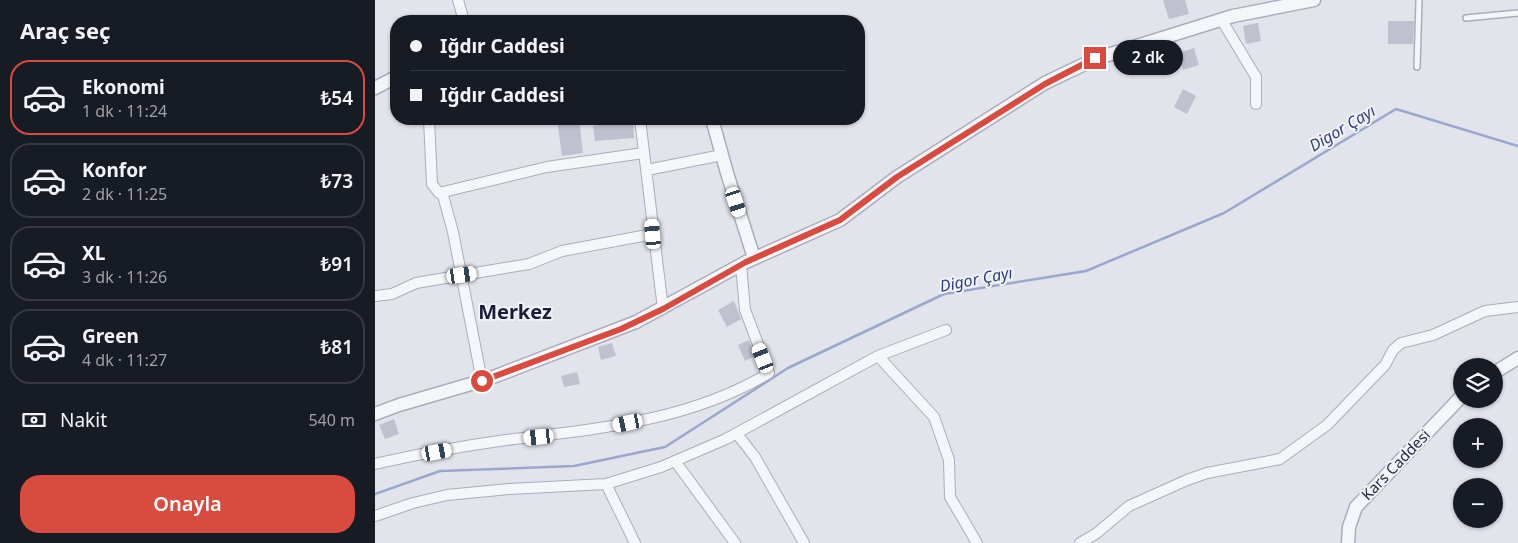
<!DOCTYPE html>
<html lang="tr">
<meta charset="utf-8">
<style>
:root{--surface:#171b24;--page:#242831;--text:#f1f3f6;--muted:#9ea1a6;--line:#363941;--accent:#d94b3f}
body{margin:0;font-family:"Noto Sans",sans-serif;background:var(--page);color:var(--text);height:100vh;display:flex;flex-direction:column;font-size:19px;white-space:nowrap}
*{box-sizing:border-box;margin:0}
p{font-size:16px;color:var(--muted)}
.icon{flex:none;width:28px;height:28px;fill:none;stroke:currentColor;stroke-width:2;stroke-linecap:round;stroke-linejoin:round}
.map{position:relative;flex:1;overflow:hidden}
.drawer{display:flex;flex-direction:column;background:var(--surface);width:375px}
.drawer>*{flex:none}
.top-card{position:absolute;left:15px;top:15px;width:475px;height:110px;border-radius:20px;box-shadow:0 1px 4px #0004;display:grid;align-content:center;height:110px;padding:0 20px;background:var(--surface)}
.controls{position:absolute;left:1078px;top:358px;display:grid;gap:10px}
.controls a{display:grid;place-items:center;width:50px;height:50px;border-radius:50%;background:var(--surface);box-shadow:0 1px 4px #0004;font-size:25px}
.end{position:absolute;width:22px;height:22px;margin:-11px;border:6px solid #d94b3f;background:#fff;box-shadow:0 0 0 2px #fff}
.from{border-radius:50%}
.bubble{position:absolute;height:35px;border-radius:18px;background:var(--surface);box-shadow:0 1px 4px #0004;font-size:16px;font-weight:600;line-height:35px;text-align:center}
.car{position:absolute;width:15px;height:30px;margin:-15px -8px;border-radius:6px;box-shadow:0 0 4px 1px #0007;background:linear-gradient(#fff 24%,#345 0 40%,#fff 0 76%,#345 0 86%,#fff 0)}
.top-card b{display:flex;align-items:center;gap:18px;height:48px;font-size:19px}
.top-card b+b{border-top:1px solid var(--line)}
.top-card i{width:12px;height:12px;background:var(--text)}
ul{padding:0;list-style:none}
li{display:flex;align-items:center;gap:15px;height:75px;margin:0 10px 8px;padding:0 10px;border:2px solid var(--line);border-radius:20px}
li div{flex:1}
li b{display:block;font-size:19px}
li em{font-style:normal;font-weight:600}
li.active{border-color:var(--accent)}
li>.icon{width:45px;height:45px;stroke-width:1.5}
h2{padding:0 20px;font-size:22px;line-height:60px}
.pay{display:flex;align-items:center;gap:12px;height:55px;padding:0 20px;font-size:19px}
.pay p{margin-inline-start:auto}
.action{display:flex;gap:10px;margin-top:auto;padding:10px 20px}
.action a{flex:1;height:58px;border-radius:20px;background:var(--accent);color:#fff;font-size:20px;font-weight:600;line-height:58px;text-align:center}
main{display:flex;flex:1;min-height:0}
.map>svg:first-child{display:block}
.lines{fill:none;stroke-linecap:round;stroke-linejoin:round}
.stream{stroke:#9ba8ce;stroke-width:2.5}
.building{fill:#bfc1cf}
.service-casing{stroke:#aaadba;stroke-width:8}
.minor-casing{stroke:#aaadba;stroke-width:12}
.tertiary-casing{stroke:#aaadba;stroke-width:15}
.service{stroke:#f5f6f9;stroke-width:5}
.minor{stroke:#f5f6f9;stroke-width:10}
.tertiary{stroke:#f5f6f9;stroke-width:12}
.route{stroke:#d94b3f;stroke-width:6}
.labels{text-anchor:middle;stroke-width:4;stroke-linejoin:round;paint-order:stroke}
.street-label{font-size:15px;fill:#292c45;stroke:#f2f3f9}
.water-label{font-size:16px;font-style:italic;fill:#2f407d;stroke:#f2f3f9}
.district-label{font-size:20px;font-weight:bold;fill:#1b1e36;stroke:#f2f3f9}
</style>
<main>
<section class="drawer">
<h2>Araç seç</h2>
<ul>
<li class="active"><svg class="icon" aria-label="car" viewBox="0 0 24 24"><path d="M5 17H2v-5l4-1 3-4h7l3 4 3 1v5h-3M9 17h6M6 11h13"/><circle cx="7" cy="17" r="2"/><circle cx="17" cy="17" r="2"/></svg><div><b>Ekonomi</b><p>1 dk · 11:24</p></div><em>₺54</em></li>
<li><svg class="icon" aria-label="car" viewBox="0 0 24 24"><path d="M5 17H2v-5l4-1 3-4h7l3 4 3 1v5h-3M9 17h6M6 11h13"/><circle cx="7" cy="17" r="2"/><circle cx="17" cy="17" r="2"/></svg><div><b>Konfor</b><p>2 dk · 11:25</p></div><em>₺73</em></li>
<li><svg class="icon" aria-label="car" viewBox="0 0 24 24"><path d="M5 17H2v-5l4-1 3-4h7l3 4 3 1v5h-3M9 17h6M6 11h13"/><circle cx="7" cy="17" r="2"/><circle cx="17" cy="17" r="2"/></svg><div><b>XL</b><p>3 dk · 11:26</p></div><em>₺91</em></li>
<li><svg class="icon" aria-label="car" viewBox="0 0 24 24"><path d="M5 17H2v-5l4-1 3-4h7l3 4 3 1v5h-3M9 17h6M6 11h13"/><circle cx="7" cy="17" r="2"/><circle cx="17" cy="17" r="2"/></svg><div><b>Green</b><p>4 dk · 11:27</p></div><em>₺81</em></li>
</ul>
<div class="pay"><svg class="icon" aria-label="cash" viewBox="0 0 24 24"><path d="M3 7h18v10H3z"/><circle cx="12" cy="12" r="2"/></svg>Nakit<p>540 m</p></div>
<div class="action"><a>Onayla</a></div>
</section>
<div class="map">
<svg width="1143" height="543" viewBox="0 0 1143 543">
<rect width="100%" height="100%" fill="#e2e4ec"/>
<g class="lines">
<path class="stream" d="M0 494 65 471 199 466 290 447 413 368 569 294 711 271 849 213 1021 109 1143 146"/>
</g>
<path class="building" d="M788 0H810L814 14 794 19Z
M1013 21H1039L1038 44H1013Z
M883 23 886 41 871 44 868 26Z
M819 48 824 65 808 70 803 53Z
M808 89 821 96 812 114 799 107Z
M182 119H204L208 153 187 156Z
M230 119H258L259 138 220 141 218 126 230 124Z
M359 301 366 319 352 327 343 310Z
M374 340 380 356 370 361 363 345Z
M237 343 241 356 226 360 223 347Z
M202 372 205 384 189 387 186 376Z
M19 419 24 434 10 439 4 425Z"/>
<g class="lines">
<defs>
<path id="service" d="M1091 18 1143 13
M1042 67 1044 0"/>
<path id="minor" d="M83 0 89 21
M846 19 881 77V104
M54 119 57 184 64 193 172 167 268 153
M265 119 288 309
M272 170 347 155
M67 192 78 232 107 381
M0 296 17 294 41 283 154 264 187 251 278 234
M503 356 559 417 574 460 575 497 602 543
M362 434 380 457 429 543
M300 461 360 543
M0 464C43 454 88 446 131 440 221 429 315 421 394 373L370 310 366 265
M231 484 260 543
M0 516 38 503 72 495 134 489 231 484 286 467 351 439 503 356 571 330
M705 543 722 533 754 506 812 480 832 473 905 459 952 425 1010 365 1018 350 1026 343 1058 335 1110 311 1143 307"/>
<path id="tertiary" d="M0 88 21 77
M337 119 352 173 379 258
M1119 373 1143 358
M0 414 24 405 113 379 261 322 371 262 465 220 522 177 670 83 720 59 858 16 939 0
M973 543 974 527 981 507 1086 397"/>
</defs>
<use href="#service" class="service-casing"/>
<use href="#minor" class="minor-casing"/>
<use href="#tertiary" class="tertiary-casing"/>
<use href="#service" class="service"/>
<use href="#minor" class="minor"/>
<use href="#tertiary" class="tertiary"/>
</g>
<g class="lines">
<path class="route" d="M107 381 246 329 288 309 371 262 465 220 522 177 670 84 720 58"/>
</g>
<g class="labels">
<g class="street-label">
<text transform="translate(1021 465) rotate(-46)" y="5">Kars Caddesi</text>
</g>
<g class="water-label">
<text transform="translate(967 128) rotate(-31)" y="6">Digor Çayı</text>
<text transform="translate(601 279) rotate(-11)" y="6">Digor Çayı</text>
</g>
<g class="district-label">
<text x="140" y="319">Merkez</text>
</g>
</g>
</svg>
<div class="controls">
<a><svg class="icon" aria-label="layers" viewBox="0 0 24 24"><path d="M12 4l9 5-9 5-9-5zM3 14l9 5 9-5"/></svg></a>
<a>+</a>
<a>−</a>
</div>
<i class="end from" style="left:107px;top:381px"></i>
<i class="end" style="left:720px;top:58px"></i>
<div class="bubble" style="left:738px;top:40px;width:70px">2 dk</div>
<i class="car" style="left:361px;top:202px;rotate:162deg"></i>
<i class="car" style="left:278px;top:234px;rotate:355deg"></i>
<i class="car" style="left:87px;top:275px;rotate:82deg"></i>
<i class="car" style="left:388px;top:358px;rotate:338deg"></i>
<i class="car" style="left:253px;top:423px;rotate:258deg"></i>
<i class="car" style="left:164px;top:437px;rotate:264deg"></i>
<i class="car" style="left:62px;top:452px;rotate:80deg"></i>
<div class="top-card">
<b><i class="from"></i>Iğdır Caddesi</b>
<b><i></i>Iğdır Caddesi</b>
</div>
</div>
</main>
